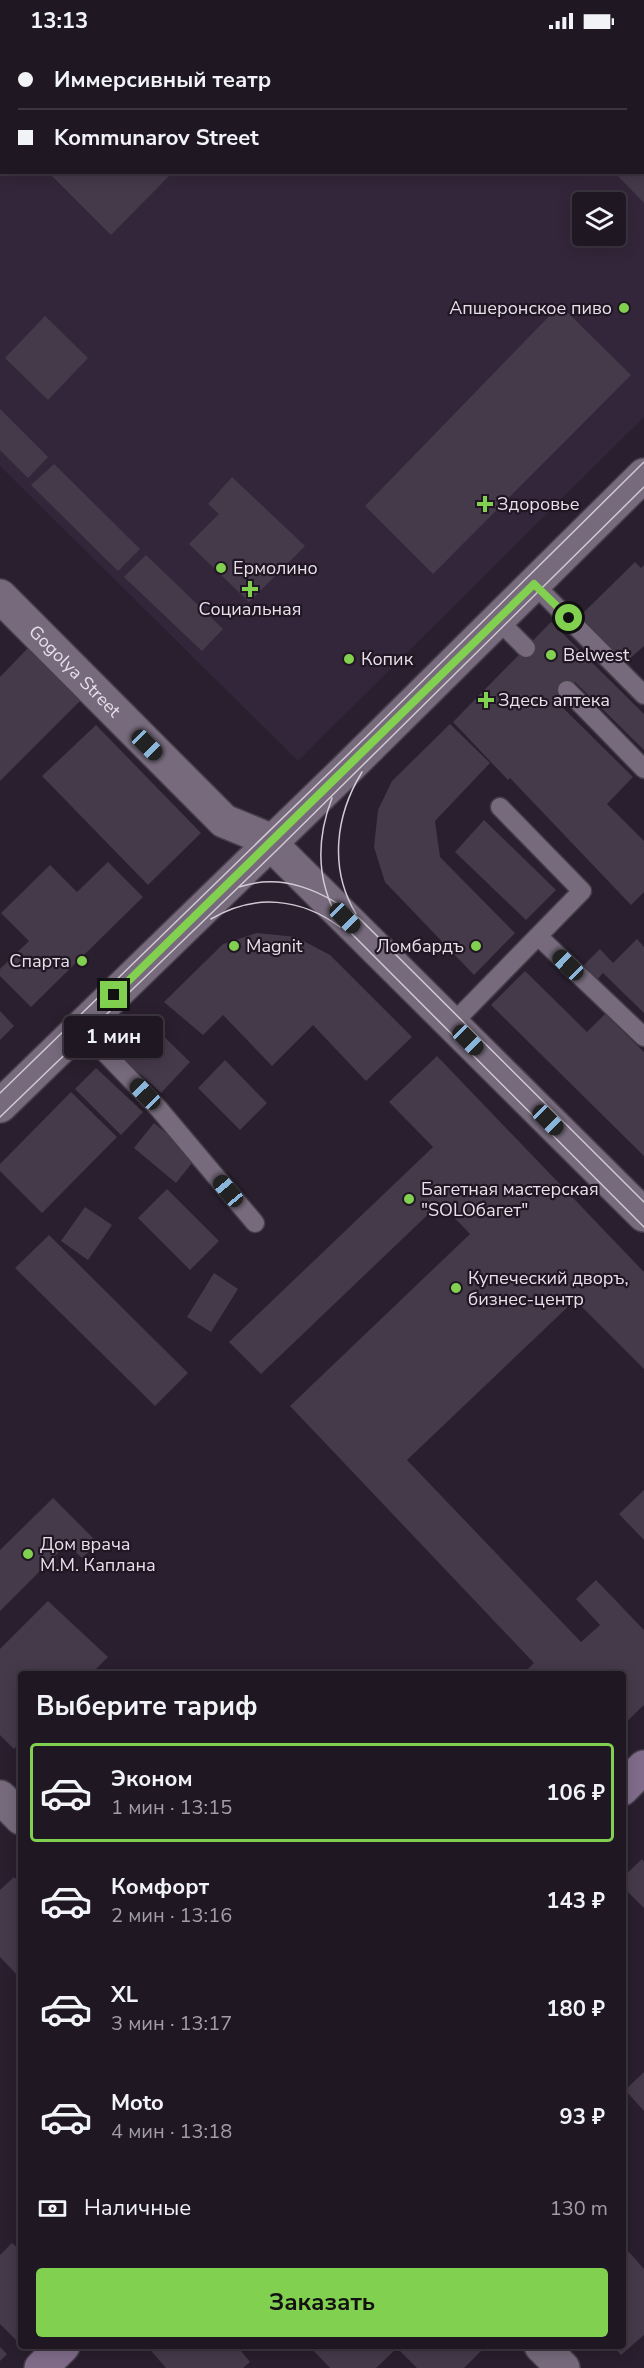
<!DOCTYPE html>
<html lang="ru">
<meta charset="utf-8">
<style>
:root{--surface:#1f1722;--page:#2c242f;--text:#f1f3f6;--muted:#a19fa5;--line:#3c3640;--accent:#82d04f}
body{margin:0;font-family:"Nunito Sans",sans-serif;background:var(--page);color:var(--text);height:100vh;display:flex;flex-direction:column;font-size:22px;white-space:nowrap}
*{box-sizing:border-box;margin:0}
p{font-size:20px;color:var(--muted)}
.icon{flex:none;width:33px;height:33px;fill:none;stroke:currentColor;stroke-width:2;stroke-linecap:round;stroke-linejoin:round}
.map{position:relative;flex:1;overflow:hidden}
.sheet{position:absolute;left:18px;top:1629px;width:608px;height:678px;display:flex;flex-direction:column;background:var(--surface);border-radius:6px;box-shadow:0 3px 15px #0003,0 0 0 2px var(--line)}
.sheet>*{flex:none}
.banner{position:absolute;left:0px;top:0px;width:645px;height:132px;box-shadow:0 3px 15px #0003,0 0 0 2px var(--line);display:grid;align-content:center;height:132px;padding:0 18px;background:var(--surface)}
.fabs{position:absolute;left:572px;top:150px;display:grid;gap:12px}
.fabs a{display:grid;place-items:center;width:54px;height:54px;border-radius:6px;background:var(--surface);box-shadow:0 3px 15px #0003,0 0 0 2px var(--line);font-size:30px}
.end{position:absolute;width:27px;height:27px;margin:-14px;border:8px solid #82d04f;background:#111;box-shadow:0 0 0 3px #111}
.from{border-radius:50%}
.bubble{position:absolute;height:42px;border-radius:6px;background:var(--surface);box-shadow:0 3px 15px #0003,0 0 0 2px var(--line);font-size:20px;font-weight:700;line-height:42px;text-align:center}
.car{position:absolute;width:18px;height:36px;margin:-18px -9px;border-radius:8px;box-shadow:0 0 4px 2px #0007;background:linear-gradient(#222 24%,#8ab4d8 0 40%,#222 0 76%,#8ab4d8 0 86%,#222 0)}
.banner b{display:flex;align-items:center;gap:21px;height:57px;font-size:22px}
.banner b+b{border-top:2px solid var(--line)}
.banner i{width:15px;height:15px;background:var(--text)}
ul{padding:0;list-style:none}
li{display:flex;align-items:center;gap:18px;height:99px;margin:0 12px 9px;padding:0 6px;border:3px solid transparent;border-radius:6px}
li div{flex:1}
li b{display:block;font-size:22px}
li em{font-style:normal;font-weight:700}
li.selected{border-color:var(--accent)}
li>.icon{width:54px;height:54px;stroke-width:1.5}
h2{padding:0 18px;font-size:27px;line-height:72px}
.pay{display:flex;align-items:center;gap:15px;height:66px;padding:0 18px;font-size:22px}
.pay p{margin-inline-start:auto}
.primary-button{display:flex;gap:12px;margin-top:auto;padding:12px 18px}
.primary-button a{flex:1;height:69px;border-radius:6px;background:var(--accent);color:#111;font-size:24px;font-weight:700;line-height:69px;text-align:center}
.status{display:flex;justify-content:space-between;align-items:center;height:42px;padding:0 30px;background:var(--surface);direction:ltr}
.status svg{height:16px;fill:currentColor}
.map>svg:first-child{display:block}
.built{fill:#34263a;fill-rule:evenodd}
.building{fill:#453a4a}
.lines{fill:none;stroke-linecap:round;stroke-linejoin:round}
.service-casing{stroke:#453d49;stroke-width:21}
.minor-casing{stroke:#453d49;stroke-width:36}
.tertiary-casing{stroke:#453d49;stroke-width:36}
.secondary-casing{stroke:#453d49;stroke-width:36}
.service{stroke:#766a7c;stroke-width:18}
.minor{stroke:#766a7c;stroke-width:33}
.tertiary{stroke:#766a7c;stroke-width:33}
.secondary{stroke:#806c8a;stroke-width:33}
.tram{stroke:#d1cad4;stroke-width:1.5}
.route{stroke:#82d04f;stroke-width:8}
.poi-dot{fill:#82d04f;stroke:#201624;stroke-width:2}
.labels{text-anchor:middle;stroke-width:4.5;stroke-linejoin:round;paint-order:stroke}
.poi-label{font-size:18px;fill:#e7e0ea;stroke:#201624;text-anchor:start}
.street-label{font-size:18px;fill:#e7e0ea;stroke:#201624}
</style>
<div class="status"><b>13:13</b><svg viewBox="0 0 49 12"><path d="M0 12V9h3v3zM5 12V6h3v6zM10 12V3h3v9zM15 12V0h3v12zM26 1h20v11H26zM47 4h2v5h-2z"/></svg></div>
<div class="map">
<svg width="644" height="2326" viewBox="0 0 644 2326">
<rect width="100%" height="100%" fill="#291f2e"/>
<path class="built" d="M0 0H644V375L298 719 0 424ZM2 2H644V130H2ZM582 160H615V194H582Z"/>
<path class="building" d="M48 130H173L111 193Z
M614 130H644V161Z
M560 263 631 333 433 532 365 464Z
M45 274 88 316 48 358 5 316Z
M0 367 48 415 28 436 0 408Z
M54 422 140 507 118 529 31 443Z
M232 435 305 504 249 560 189 502 219 472 208 462Z
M146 513 223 587 202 609 124 535Z
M635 520 641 526 644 523V604L625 621 579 575Z
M551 580 644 672V708L575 640 556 659 633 735 607 762 644 799V850L631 863 510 736 508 738 453 680Z
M28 606 81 658 0 739V635Z
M450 682 490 721 435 779 440 815 515 891 474 933 385 840 374 805 378 768 392 739Z
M96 683 201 791 148 843 42 734Z
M484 778 556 848 526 878 455 810Z
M108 820 143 855 31 965 0 934V927L29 899 1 871 50 823 77 850Z
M257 891 296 895 330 913 412 995 366 1039 313 983 272 1024 223 973 203 993 164 960 223 902Z
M637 897 644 905V971L603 931 595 940 581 926 600 907 613 921Z
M525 929 587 990 605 972 644 1010V1114L491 963Z
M0 969 14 984 0 998Z
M148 979 190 1020 161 1051 117 1011Z
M437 1014 644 1230V1327L575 1258 407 1418 581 1600 600 1583 576 1557 596 1538 644 1588V1663L622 1684V1632H523L534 1621 290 1364 470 1192 440 1161 261 1332 229 1300 433 1105 389 1060Z
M225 1018 267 1061 240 1088 198 1046Z
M96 1026 143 1070 121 1093 75 1047Z
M71 1050 117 1095 42 1171 0 1129V1122Z
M154 1081 196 1116 176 1141 134 1106Z
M167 1147 219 1199 190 1228 138 1176Z
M85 1165 112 1183 88 1218 61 1199Z
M49 1193 188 1331 155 1364 15 1226Z
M214 1231 238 1247 211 1290 187 1275Z
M644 1448V1498L619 1472Z
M53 1456 98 1501 82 1516 67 1502 0 1569V1508Z
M48 1559 108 1615 91 1632H21V1700L14 1707 0 1693V1607Z
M642 1817 644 1820V1866L622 1844V1836Z
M14 1835 21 1841V1937L0 1915V1848Z
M644 2030V2069L625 2048Z
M12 2201 21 2209V2293L16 2298 0 2282V2213Z
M629 2210 644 2227V2293L621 2313 613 2304H622V2215Z
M147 2304H237L250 2320 243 2326H166Z
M309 2304H482L484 2306 464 2326H417L397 2306 376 2326H330Z
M0 2305 7 2312 0 2319Z"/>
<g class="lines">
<defs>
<path id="service" d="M534 542 644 653
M498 578 526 606
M567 648 644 727
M538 894 644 995
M452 982 582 849 500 765
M80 985 159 1067 255 1181"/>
<g id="minor">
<path id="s1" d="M0 554 224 779 263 795 277 808 644 1173"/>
<path d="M0 1064 346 728 644 433"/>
</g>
<path id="tertiary" d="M0 1755 21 1776
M541 2304 563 2326"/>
<path id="secondary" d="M622 1747 644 1725
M41 2326 63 2304"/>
</defs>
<use href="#service" class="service-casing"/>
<use href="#minor" class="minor-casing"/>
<use href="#tertiary" class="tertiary-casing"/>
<use href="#secondary" class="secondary-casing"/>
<use href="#service" class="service"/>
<use href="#minor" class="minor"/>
<use href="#tertiary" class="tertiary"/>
<use href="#secondary" class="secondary"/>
<path class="tram" d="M332 756C316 798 316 840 340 880L644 1185
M239 845C284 830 324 850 359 876L644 1160
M356 872C329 827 335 774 362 730
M211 877C254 851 301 856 340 885
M0 1051 367 694 644 420
M0 1075 277 808 644 445"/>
</g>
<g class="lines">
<path class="route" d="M114 953 534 542 569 576"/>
</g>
<g class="poi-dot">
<circle cx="624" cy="266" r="6"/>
<path d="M482 453h6v6h6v6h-6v6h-6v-6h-6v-6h6z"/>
<circle cx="221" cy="526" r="6"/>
<path d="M247 538h6v6h6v6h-6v6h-6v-6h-6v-6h6z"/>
<circle cx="551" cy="613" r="6"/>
<circle cx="349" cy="617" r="6"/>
<path d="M483 649h6v6h6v6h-6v6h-6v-6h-6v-6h6z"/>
<circle cx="234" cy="904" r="6"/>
<circle cx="476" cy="904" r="6"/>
<circle cx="82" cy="919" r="6"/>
<circle cx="409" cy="1157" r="6"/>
<circle cx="456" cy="1246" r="6"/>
<circle cx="28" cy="1512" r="6"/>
</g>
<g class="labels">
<g class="poi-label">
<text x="612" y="272" text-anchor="end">Апшеронское пиво</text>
<text x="497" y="468">Здоровье</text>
<text x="233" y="532">Ермолино</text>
<text x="250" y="573" text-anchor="middle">Социальная</text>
<text x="563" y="619">Belwest</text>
<text x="361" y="623">Копик</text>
<text x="498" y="664">Здесь аптека</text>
<text x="246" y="910">Magnit</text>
<text x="464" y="910" text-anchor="end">Ломбардъ</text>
<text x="70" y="925" text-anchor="end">Спарта</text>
<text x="421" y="1153">Багетная мастерская<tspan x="421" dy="21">"SOLOбагет"</tspan></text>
<text x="468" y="1242">Купеческий дворъ,<tspan x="468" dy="21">бизнес-центр</tspan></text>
<text x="40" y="1508">Дом врача<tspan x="40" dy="21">М.М. Каплана</tspan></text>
</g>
<g class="street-label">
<text dy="6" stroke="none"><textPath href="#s1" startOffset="106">Gogolya Street</textPath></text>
</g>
</g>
</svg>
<div class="fabs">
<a><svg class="icon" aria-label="layers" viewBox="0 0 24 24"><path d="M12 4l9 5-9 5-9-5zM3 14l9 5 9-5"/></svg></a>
</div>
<i class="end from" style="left:569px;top:576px"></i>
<i class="end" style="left:114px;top:953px"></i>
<div class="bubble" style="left:64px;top:974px;width:99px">1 мин</div>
<i class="car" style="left:147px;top:703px;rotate:135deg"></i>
<i class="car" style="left:345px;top:876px;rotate:135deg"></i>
<i class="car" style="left:568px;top:923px;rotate:314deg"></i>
<i class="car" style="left:468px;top:998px;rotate:135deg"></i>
<i class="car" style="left:145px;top:1052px;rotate:316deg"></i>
<i class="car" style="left:548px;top:1078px;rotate:135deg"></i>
<i class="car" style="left:228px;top:1149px;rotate:320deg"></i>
<div class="banner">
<b><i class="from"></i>Иммерсивный театр</b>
<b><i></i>Kommunarov Street</b>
</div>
<section class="sheet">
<h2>Выберите тариф</h2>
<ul>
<li class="selected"><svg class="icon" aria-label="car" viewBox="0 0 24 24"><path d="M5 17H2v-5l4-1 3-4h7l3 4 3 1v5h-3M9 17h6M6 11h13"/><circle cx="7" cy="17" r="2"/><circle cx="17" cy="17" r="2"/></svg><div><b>Эконом</b><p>1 мин · 13:15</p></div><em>106 ₽</em></li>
<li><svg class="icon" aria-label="car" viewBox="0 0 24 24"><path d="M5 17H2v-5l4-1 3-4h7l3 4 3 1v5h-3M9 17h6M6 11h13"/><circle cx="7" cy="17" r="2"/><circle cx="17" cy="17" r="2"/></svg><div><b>Комфорт</b><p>2 мин · 13:16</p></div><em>143 ₽</em></li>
<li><svg class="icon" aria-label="car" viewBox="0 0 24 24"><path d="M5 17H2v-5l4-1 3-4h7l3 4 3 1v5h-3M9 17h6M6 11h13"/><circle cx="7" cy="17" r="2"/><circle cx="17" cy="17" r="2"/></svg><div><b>XL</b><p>3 мин · 13:17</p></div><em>180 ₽</em></li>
<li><svg class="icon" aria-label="car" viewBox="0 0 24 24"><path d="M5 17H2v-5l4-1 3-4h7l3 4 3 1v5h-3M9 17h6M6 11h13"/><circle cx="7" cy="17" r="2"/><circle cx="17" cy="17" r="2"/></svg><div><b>Moto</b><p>4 мин · 13:18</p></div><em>93 ₽</em></li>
</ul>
<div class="pay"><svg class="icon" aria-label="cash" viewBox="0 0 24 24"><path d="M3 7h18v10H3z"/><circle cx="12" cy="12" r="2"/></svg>Наличные<p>130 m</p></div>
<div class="primary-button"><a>Заказать</a></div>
</section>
</div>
